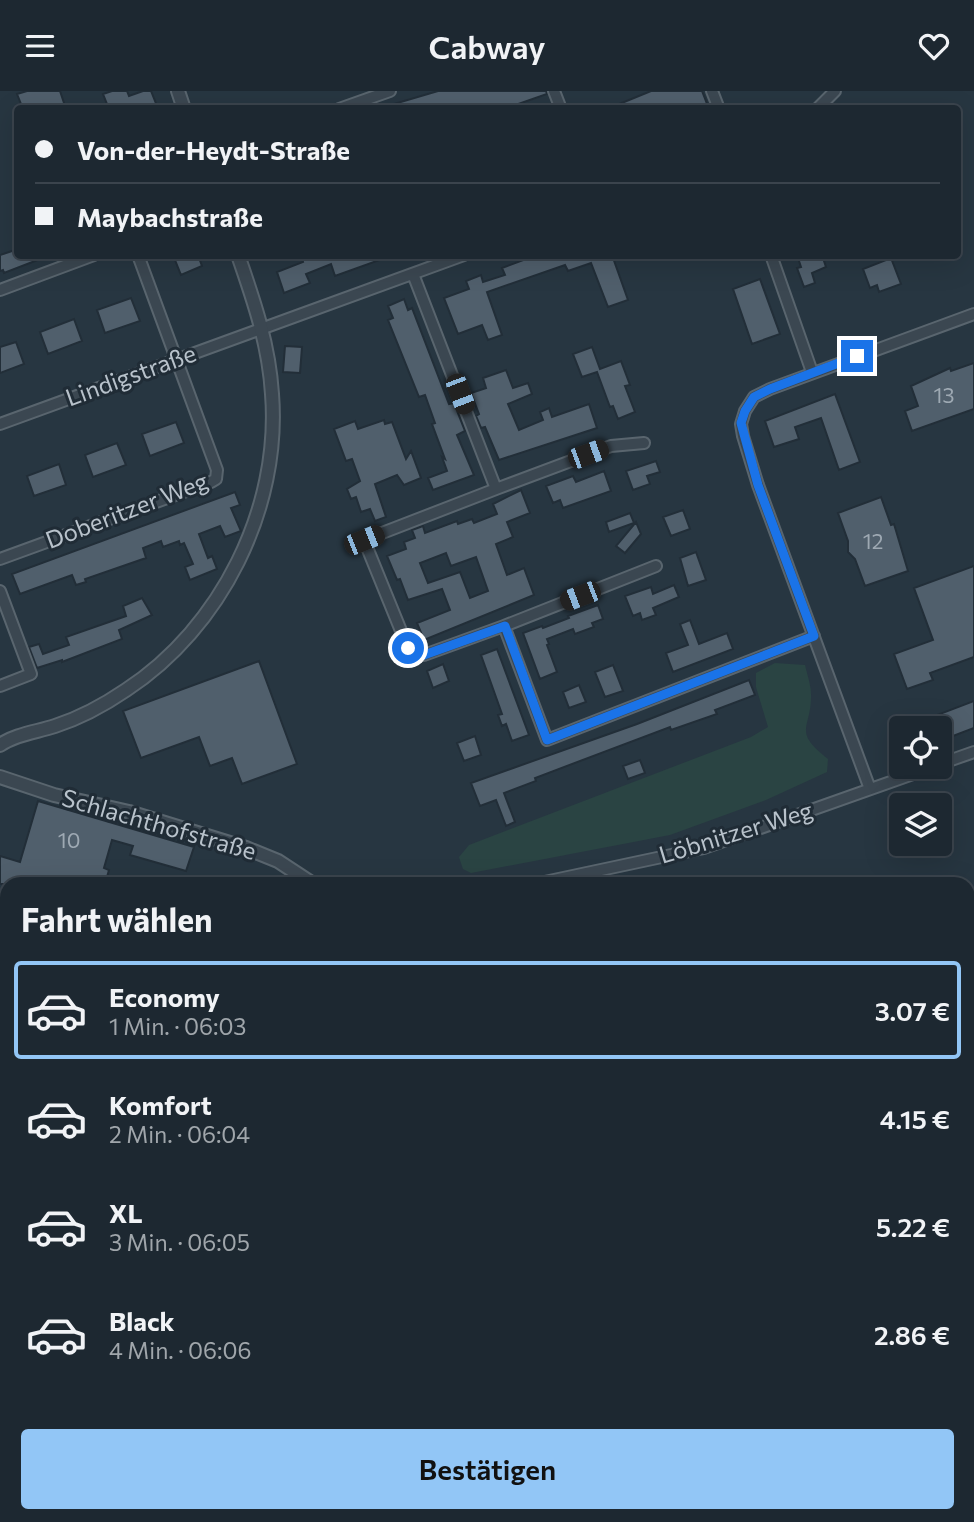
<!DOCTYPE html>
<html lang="de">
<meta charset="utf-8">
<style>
:root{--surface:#1d2831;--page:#2a343d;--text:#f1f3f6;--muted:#a0a6ab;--line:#3b444d;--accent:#92c6f6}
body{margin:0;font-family:Commissioner,sans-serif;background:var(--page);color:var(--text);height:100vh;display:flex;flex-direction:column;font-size:26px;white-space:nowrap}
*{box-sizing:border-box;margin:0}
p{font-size:23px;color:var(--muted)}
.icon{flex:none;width:38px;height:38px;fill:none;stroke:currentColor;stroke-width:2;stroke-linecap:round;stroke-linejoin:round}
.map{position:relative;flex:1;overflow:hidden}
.sheet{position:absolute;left:0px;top:786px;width:975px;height:646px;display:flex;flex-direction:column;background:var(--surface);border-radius:21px 21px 0 0;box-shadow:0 7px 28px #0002,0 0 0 2px var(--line)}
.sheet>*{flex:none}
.guide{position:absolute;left:14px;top:14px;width:947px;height:154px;border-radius:7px;box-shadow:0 7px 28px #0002,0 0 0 2px var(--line);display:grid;align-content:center;height:154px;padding:0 21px;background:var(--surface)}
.fabs{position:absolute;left:889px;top:625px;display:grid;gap:14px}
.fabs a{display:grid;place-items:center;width:63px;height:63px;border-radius:7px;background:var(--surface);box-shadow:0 7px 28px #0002,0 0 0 2px var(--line);font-size:35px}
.end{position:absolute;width:32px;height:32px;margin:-16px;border:9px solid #1a73e8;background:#fff;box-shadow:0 0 0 4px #fff}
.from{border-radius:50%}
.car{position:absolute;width:21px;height:42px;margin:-21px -10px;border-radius:9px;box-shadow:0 0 5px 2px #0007;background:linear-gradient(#222 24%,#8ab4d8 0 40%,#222 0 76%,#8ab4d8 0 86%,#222 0)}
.guide b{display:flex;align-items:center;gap:24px;height:66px;font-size:26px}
.guide b+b{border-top:2px solid var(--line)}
.guide i{width:18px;height:18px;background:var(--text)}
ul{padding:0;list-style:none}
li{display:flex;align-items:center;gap:21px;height:98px;margin:0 14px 10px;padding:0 7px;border:4px solid transparent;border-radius:7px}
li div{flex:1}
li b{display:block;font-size:26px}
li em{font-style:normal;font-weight:600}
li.on{border-color:var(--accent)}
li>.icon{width:63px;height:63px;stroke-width:1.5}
h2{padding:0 21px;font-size:32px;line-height:84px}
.primary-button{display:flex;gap:14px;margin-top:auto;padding:14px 21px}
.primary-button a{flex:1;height:80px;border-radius:7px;background:var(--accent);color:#111;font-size:28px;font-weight:600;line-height:80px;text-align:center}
header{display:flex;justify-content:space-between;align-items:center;height:91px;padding:0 21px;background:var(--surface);font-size:32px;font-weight:600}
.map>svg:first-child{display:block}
.medical{fill:#333342}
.green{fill:#2a4443}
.building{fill:#505f6c;stroke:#222e38;stroke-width:2;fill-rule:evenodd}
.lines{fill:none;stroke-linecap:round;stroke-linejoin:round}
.minor-casing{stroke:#59656e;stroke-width:14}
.tertiary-casing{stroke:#59656e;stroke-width:16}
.minor{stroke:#3b4751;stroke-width:10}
.tertiary{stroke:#3b4751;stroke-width:12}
.route{stroke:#1a73e8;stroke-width:9}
.labels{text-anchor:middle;stroke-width:6;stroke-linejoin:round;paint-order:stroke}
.number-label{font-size:21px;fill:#9ea9b3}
.street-label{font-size:24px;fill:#b8c2cb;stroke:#202c36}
</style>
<header><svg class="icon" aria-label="menu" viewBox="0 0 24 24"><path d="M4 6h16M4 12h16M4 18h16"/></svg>Cabway<svg class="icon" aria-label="heart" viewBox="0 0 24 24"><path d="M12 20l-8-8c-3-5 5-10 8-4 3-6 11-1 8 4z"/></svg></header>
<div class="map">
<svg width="974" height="1431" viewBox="0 0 974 1431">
<rect width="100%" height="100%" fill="#273641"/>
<path class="medical" d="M0 960 7 987V1269H0Z"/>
<path class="green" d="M775 572 805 574C807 583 811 594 811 603 812 638 791 639 828 668L827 681 766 709 670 744 471 782 463 778 459 766 469 754 751 646 768 636 756 596V582Z
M968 1071H974V1431H709V1424H968Z"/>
<path class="building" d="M27 0H60L66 18H23L17 3Z
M112 0H127L129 5 143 0H151L157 15 151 18H109L103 3Z
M438 0H546L547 3 504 18H387V15Z
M651 0H702L709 18H607Z
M18 158V164L48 165 4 182 3 179 0 180V164Z
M173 164H198L202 175 181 184Z
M301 164H387L388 166 335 185 331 173 306 183 310 192 284 202 277 181 303 171Z
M528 164H612L628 209 608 216 591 172 568 180 565 174 487 201 502 244 488 249 482 234 458 243 444 207 469 198 466 190 481 184 483 191 505 184 502 177 529 167Z
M797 164H822L826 176 812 182 815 192 804 196 797 177 801 176Z
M891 167 901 193 879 201 877 194 870 197 863 178Z
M760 188 780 243 752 253 733 198Z
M131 207 140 230 105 242 97 219Z
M404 208 408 219 412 217 449 313 454 312 461 330 465 340 457 344 474 384 433 399 428 387 447 380 442 366 445 368 432 333 435 332 425 304 419 306 388 229 393 227 388 215Z
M74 228 82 250 48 263 40 241Z
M16 251 24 273 0 282V256Z
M285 255 302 256 300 282 283 281Z
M592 256 600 278 621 270 630 294 625 295 635 321 618 328 613 315 610 316 597 281 582 286 573 263Z
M974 272V318L912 340 905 320 918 315 911 295 950 277 951 280Z
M506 279 513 297 528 292 532 303 508 313 519 339 543 329 540 321 549 317 552 326 589 313 597 337 499 369 485 336 481 337 476 325 479 323 471 302 486 297 483 287Z
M835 303 860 371 839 379 821 327 795 336 799 348 774 356 765 330Z
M384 329 385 333 392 331 406 368 411 360 421 387 404 394 397 384 375 393 386 426 375 430 370 418 361 421 356 406 351 408 347 398 360 390 352 368 346 370 334 338 355 330 358 338Z
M176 331 184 352 150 365 142 343Z
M117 352 126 374 93 386 85 364Z
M656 370 660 381 647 385 650 393 633 399 626 380Z
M59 373 66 394 34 405 27 385Z
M604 380 611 400 563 417 560 409 553 412 546 395 573 385 576 391Z
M521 399 530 422 507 431 513 446 496 453 507 484 524 477 534 504 424 549 417 532 450 519 442 498 408 509 400 488 397 489 387 465 406 458 404 451 415 447 412 439 423 435 425 442 457 430 458 433 472 428 474 432 497 423 493 413ZM446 462 451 475 476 466 488 500 470 507 460 481 428 492 420 472Z
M235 401 240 414 231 417 241 440 225 446 220 435 199 443 208 467 212 465 217 478 190 489 185 476 193 473 184 452 180 454 179 450 163 456 161 450 143 457 146 467 85 488 86 491 76 494 72 484 20 503 12 483Z
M881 406 891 434 894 433 908 480 865 495 855 468 848 461V450L838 422Z
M683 419 690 438 671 445 663 426Z
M630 422 634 432 609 441 606 431Z
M636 431 641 443 625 462 616 455Z
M696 461 706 489 688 495 680 467Z
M974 475V566L930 582 933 589 907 598 894 563 933 549 914 497Z
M674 494 679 506 653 517 656 524 642 529 640 522 633 525 625 505 651 496 653 503Z
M142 507 152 524 119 539 122 548 62 571V569L37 577 29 556 39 553 43 563 69 554 66 546 126 525 123 515Z
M598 514 603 528 592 532 594 536 575 543 573 538 547 548 549 553 547 554 557 581 540 588 523 542 542 535 543 537 569 527 568 525Z
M690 529 699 553 727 542 733 558 673 581 666 562 688 554 680 533Z
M497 558 529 644 512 650 506 633 502 635 498 624 502 623 481 564Z
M259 570 297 673 242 693 232 667 210 675 199 646 141 667 123 620Z
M443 573 449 590 433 597 427 580Z
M613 574 623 600 605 606 595 581Z
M749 589 755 604 715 619 717 623 671 639 670 636 535 687 536 690 504 702 515 731 506 735 496 709 480 715 471 692 637 633Z
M579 594 586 611 569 617 563 601Z
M974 610V637L940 650V637H903Z
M475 645 481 664 464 670 457 652Z
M640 669 645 682 628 688 623 675Z
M38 710 194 756 186 780 130 764 133 755 112 749 104 777 109 779 105 793H0V765L20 771Z"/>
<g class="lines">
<defs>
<path id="minor" d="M554 0 561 18
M712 0 719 18
M339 18 390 0
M817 18 835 0
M771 164 812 281
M413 183 496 398 364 449 408 557 415 564H424L504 535 547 649 814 545
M0 199 94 164
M0 333 464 164
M496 398 611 355 644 352
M0 468 211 391 216 388 217 379 138 164
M0 500 31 583 0 595
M504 535 656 475
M940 673 974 661
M870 698 758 394 743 345 741 333 745 320 754 306 770 298 974 223
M535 793 704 757 933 676
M0 1284H7
M137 1431V1424
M585 1431V1424"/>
<path id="tertiary" d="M178 0 184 18
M0 654C16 643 37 641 55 635 80 627 104 614 126 599 221 537 281 417 272 303 269 254 254 210 238 164
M0 686 54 704 129 721 246 757 278 770 313 793
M434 1431 435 1424"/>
</defs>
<use href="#minor" class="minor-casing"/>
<use href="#tertiary" class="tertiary-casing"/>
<use href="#minor" class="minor"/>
<use href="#tertiary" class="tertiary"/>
</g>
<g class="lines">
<path class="route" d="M408 557 415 564H424L505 535 547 649 814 545 758 394 741 332 745 320 754 306 770 298 857 265"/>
</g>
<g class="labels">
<g class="number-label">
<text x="944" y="312">13</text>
<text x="873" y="458">12</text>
<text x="69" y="757">10</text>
</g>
<g class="street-label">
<text transform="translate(131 285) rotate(-20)" y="8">Lindigstraße</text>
<text transform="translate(127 420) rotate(-21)" y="8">Doberitzer Weg</text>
<text transform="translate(159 734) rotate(16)" y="8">Schlachthofstraße</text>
<text transform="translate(736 742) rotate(-17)" y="8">Löbnitzer Weg</text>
</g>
</g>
</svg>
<div class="fabs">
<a><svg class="icon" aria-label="locate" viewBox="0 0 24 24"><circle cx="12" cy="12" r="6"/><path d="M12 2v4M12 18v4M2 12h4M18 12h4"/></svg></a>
<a><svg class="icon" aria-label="layers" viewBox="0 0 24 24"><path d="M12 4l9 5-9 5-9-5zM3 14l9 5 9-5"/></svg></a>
</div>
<i class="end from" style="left:408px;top:557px"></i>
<i class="end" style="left:857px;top:265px"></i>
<i class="car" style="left:460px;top:303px;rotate:159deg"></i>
<i class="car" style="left:588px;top:363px;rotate:70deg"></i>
<i class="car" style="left:364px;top:449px;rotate:68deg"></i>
<i class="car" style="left:580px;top:505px;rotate:249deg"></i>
<div class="guide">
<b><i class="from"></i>Von-der-Heydt-Straße</b>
<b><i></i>Maybachstraße</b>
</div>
<section class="sheet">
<h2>Fahrt wählen</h2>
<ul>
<li class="on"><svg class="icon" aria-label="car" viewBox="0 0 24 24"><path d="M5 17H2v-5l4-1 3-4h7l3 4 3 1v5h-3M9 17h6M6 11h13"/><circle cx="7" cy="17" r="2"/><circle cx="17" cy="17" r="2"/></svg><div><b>Economy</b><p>1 Min. · 06:03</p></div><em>3.07 €</em></li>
<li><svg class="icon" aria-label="car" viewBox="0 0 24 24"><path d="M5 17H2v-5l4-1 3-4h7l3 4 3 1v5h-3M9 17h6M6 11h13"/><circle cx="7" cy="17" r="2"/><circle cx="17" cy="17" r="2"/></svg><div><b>Komfort</b><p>2 Min. · 06:04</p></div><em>4.15 €</em></li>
<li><svg class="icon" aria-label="car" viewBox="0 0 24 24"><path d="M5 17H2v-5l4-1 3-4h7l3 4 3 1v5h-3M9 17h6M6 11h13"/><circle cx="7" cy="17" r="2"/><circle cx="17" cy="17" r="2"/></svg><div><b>XL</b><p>3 Min. · 06:05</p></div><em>5.22 €</em></li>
<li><svg class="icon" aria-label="car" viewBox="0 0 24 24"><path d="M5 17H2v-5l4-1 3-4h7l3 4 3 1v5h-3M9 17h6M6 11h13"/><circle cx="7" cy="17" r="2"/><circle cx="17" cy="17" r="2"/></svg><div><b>Black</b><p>4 Min. · 06:06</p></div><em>2.86 €</em></li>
</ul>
<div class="primary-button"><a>Bestätigen</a></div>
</section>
</div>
